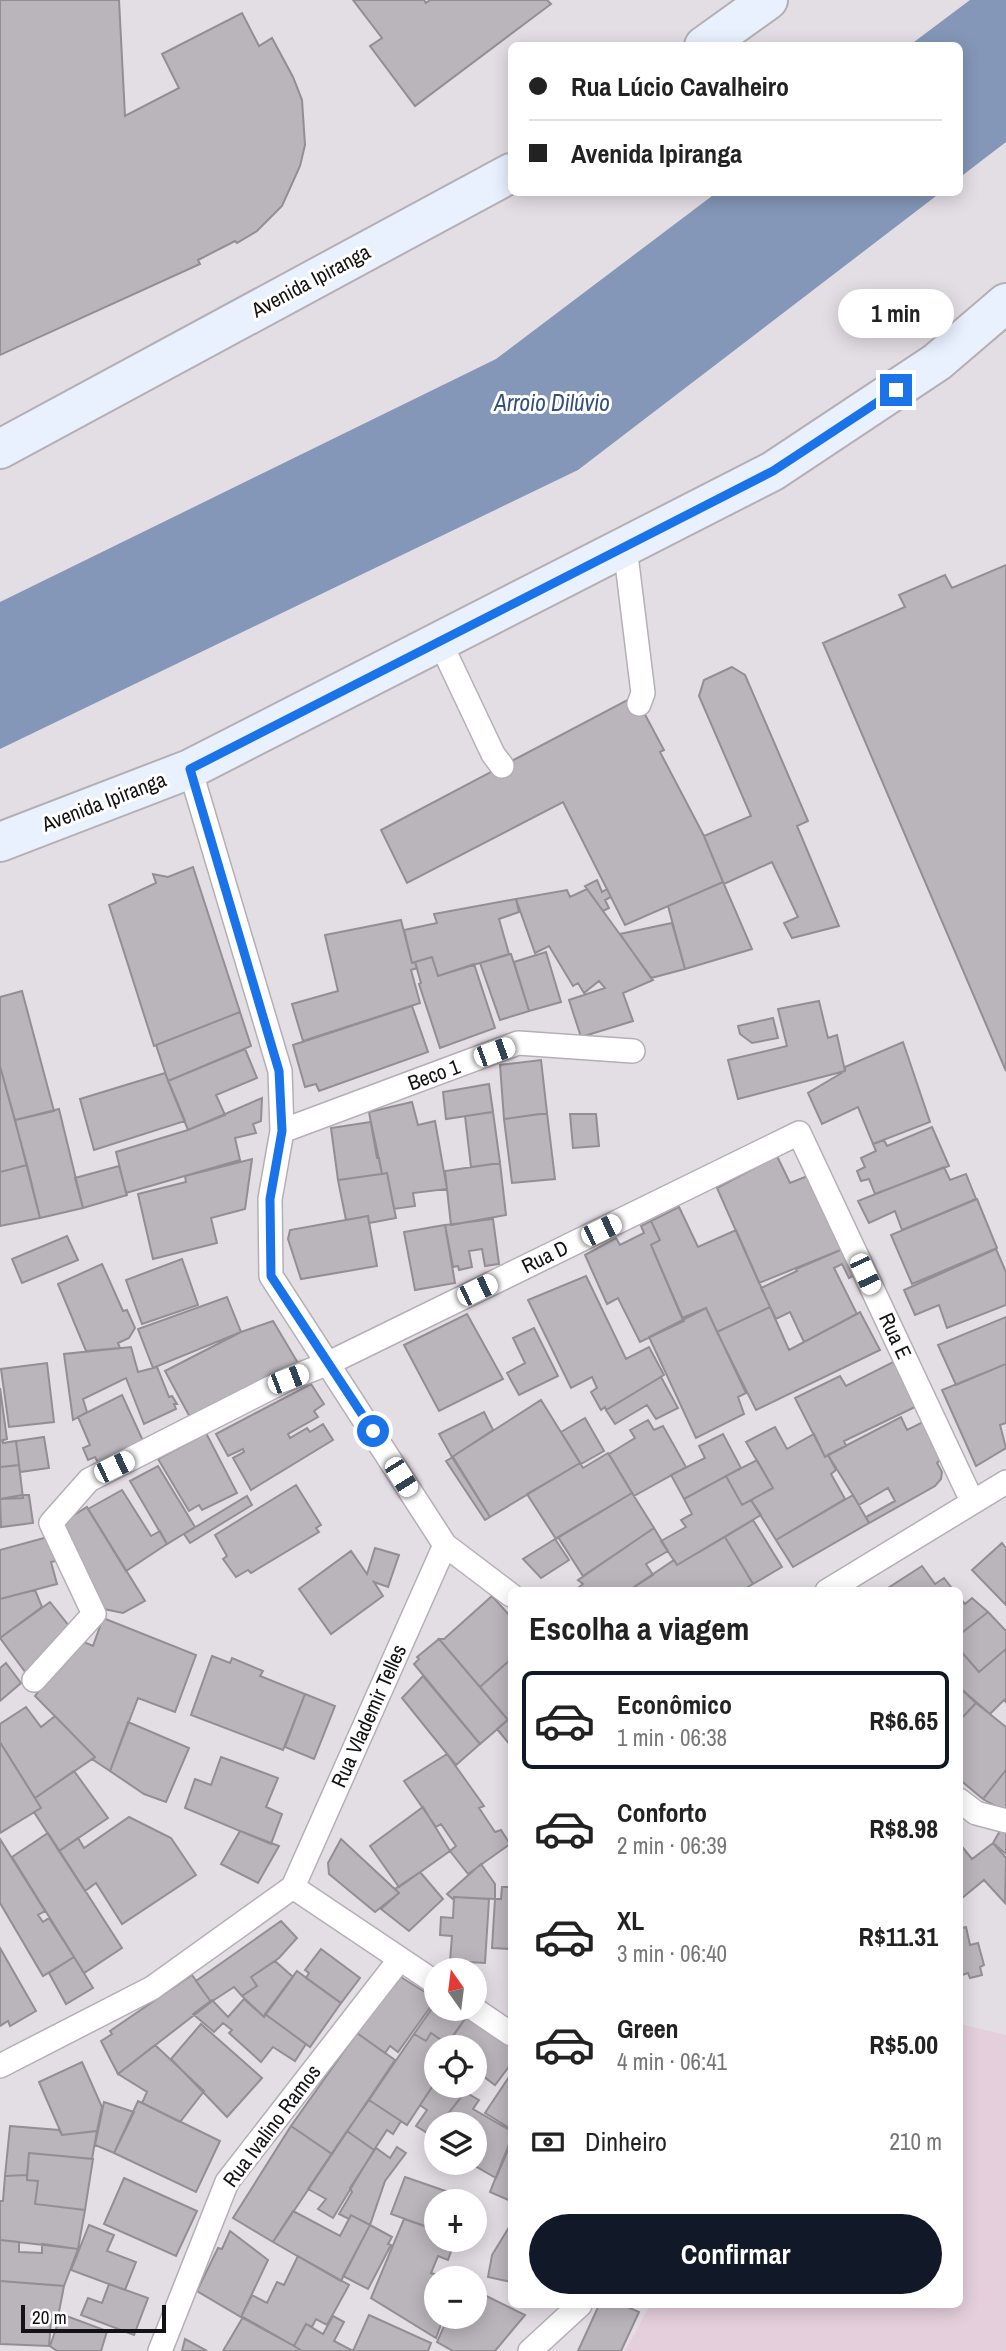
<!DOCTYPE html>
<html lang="pt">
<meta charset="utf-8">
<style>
:root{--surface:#fff;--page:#f2f2f2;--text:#222;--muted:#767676;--line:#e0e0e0;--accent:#111827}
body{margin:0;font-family:"Archivo Narrow",sans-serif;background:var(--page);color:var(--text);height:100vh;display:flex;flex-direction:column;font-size:26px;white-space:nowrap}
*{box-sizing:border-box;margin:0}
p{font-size:23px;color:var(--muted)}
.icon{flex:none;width:38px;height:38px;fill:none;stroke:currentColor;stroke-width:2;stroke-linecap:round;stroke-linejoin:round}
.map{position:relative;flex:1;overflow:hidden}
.panel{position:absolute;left:508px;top:1587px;width:455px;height:721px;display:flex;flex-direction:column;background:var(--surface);border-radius:10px;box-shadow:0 4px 18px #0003}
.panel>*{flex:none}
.banner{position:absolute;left:508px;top:42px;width:455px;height:154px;border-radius:10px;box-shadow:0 4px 18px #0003;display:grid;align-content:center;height:154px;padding:0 21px;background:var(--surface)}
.needle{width:46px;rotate:346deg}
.buttons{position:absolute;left:424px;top:1958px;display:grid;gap:14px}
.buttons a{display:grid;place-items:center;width:63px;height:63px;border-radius:50%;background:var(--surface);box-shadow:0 4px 18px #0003;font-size:35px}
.scale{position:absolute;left:21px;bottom:18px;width:145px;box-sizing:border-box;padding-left:7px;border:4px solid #131214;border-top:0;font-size:19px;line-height:24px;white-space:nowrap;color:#131214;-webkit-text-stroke:5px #fff;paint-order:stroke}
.end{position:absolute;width:32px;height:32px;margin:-16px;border:9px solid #1a73e8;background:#fff;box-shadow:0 0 0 4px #fff}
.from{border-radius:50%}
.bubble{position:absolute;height:49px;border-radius:24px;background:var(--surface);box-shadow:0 4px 18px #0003;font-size:23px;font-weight:800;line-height:49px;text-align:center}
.car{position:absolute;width:21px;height:42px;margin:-21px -10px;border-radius:9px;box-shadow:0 0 5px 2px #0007;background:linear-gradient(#fff 24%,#345 0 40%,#fff 0 76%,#345 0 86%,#fff 0)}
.banner b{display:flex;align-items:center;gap:24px;height:66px;font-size:26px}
.banner b+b{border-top:2px solid var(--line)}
.banner i{width:18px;height:18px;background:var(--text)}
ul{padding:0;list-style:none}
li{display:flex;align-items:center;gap:21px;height:98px;margin:0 14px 10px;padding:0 7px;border:4px solid transparent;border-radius:10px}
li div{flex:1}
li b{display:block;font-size:26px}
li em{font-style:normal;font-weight:800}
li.current{border-color:var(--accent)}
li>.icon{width:63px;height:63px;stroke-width:1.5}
h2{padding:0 21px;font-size:32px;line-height:84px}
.pay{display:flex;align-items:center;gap:18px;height:77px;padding:0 21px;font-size:26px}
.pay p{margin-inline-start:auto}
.button{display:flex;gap:14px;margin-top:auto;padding:14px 21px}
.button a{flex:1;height:80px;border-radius:42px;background:var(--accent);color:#fff;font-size:28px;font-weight:800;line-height:80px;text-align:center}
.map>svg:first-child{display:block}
.medical{fill:#e5cfdd}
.water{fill:#8497b8}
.building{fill:#b9b5ba;stroke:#928e93;stroke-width:2}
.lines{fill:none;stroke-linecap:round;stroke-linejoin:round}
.lane-casing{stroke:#b4afb5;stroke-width:26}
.secondary-casing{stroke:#b4afb5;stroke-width:42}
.lane{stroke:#fff;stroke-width:23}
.secondary{stroke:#e9f0fe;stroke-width:38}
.route{stroke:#1a73e8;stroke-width:9}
.labels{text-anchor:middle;stroke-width:6;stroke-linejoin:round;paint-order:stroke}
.street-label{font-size:21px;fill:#131214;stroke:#fff}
.water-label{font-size:23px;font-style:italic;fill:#344f7d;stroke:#fff}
</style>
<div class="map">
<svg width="1006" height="2351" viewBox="0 0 1006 2351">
<rect width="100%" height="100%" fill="#e3dee4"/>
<path class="medical" d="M961 2024 1006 2035V2351H625L650 2305H959Z"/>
<path class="water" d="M970 0H1006V142L959 178V46L910 45Z
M716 193H940L578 470 0 749V602L496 359Z"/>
<path class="building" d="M0 0H119L125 116 179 88 162 54 242 13 259 46 272 38 293 77 302 100 305 145 300 166 282 206 257 231 237 243 235 241 198 260 200 264 0 355Z
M353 0H424L426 3 430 0H547L551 4 415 106 370 46 382 38Z
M1006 565V1071L823 643 905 607 899 595 945 575 952 588Z
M732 667 745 675 808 821 797 826 839 926 792 938 784 923 798 917 772 862 724 884 723 882 704 836 751 816 699 696 704 680Z
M635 696 664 750 660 752 704 836 723 882 625 925 563 802 407 883 381 830Z
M193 867 240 1012 154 1046 109 905 156 883 153 874 168 877Z
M597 880 602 892 607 889 611 897 605 900 609 908 603 911 585 886Z
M723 882 752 949 685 969 668 906Z
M587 889 653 980 623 993 633 1021 581 1037 569 1000 605 988 599 981 584 993 578 983 573 986 549 946 535 953 516 899 567 890 570 897Z
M516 899 519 912 499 919 509 954 438 976 432 957 412 963 404 930 437 923 434 914Z
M401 920 412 963 415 962 417 968 411 970 420 1003 303 1041 292 1004 338 991 325 935Z
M672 923 685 969 651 978 620 934Z
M546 952 561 1002 529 1011 514 962Z
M511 954 529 1011 500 1020 480 963Z
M432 957 438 976 474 964 495 1028 440 1048 419 984 421 983 415 962Z
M22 991 54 1111 15 1120 0 1066V997Z
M819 1001 828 1038 837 1035 845 1071 738 1099 728 1060 787 1046 778 1009Z
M412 1006 428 1052 319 1091 316 1084 305 1087 293 1045Z
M240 1012 251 1046 168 1081 156 1045Z
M773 1018 778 1038 752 1043 740 1034 738 1026Z
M903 1042 930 1122 873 1144 858 1107 822 1124 808 1093 845 1071V1067Z
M245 1049 257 1078 216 1095 225 1115 188 1130 168 1081Z
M541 1060 547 1113 504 1119 500 1065Z
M0 1066 27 1165 0 1172Z
M165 1073 185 1121 94 1150 80 1099Z
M489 1084 493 1112 446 1119 443 1092Z
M262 1098 261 1121 253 1124 256 1133 235 1138 240 1160 126 1193 116 1152 188 1130Z
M412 1102 418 1125 435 1121 447 1189 413 1193 415 1206 394 1209 387 1173 382 1174 379 1158H377L369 1112Z
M59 1109 83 1208 40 1218 15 1120Z
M493 1112 500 1163 471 1167 465 1116Z
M547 1113 555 1179 512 1183 504 1119Z
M570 1114H596L599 1146 573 1148Z
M371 1122 382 1174 338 1180 331 1128Z
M932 1127 949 1166 875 1194 869 1179 861 1181 857 1171 865 1167 861 1158 876 1151 873 1144 884 1140 887 1146Z
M777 1156 790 1183 810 1175 843 1249 759 1283 717 1188Z
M252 1159 245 1209 211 1218 217 1243 153 1259 138 1194 186 1182 185 1176Z
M500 1163 506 1215 451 1225 445 1171Z
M27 1165 40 1218 0 1226V1172Z
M119 1166 127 1195 83 1208 75 1178Z
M944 1167 950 1180 966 1174 976 1199 902 1230 895 1211 869 1223 858 1201Z
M387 1173 396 1218 369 1223 368 1216 346 1220 338 1180Z
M977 1199 997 1248 912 1284 891 1235Z
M679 1207 698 1247 736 1230 770 1307 717 1332 706 1308 682 1318 651 1245 660 1240 651 1221Z
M368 1216 377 1266 301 1279 288 1239 290 1230Z
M493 1219 499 1264 485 1266 482 1249 469 1251 472 1267 459 1270 458 1266 453 1267 445 1225Z
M651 1221 660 1240 651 1245 684 1321 640 1342 618 1298 607 1304 585 1255 616 1238 620 1245 644 1233 641 1226Z
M445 1225 455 1283 415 1290 404 1232Z
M67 1236 78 1260 22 1283 12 1259Z
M843 1249 854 1275 849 1278 842 1264 834 1268 857 1314 804 1342 790 1312 776 1319 761 1288 797 1271 796 1269Z
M996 1249 1006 1272V1305L947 1328 939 1305 915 1315 904 1290Z
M182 1259 198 1305 142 1324 126 1280Z
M102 1264 123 1311 127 1310 135 1328 129 1338 118 1343 120 1348 86 1351 58 1284Z
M586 1276 626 1359 649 1347 664 1375 606 1410 605 1407 601 1410 591 1392 597 1388 592 1377 571 1388 528 1300Z
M227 1297 241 1332 153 1368 138 1329Z
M770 1307 789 1350 860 1312 880 1350 756 1410 717 1332Z
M706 1308 746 1393 738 1397 744 1414 696 1438 649 1337Z
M467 1314 503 1379 439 1411 404 1345Z
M1006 1317V1364L956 1385 938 1345Z
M273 1321 298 1363 192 1421 165 1371 241 1332Z
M534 1328 558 1376 519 1395 507 1373 525 1363 513 1338Z
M131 1347 138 1372 157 1367 169 1397 172 1396 177 1404H174L176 1409 144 1424 126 1378 83 1399 87 1412 73 1420 64 1354Z
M895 1361 915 1407 844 1441 846 1446 825 1457 795 1398 840 1376 846 1386Z
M47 1363 54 1422 9 1427 1 1369Z
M1006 1364V1423L1000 1425 1006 1448 976 1466 942 1390Z
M661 1377 678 1408 656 1419 647 1405 615 1424 606 1410Z
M311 1384 324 1404 314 1411 318 1417 288 1434 290 1438 307 1428 310 1432 323 1424 333 1440 251 1490 233 1458 244 1452 243 1449 228 1456 216 1434Z
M0 1388 7 1439 0 1441Z
M122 1395 144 1443 101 1468 95 1457 88 1460 83 1448 90 1445 78 1417Z
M541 1400 580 1463 490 1517 452 1457Z
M484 1412 493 1430 452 1457 439 1434Z
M901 1417 907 1430 923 1422 940 1460 937 1463 942 1472 941 1479 935 1486 869 1523 866 1517 895 1501 888 1488 859 1505 828 1455Z
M585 1418 604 1451 581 1464 561 1432Z
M648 1420 654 1430 663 1426 686 1467 634 1496 609 1454 635 1438 630 1430Z
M775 1427 787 1449 814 1434 825 1457 828 1455 836 1470 831 1474 845 1499 776 1540 751 1500 773 1488 746 1442Z
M206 1433 237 1493 202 1510 199 1505 189 1511 158 1459Z
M723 1434 741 1468 684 1499 671 1475 705 1458 699 1446Z
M44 1437 49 1468 20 1472 16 1441Z
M3 1440V1443L16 1441 19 1465 0 1467V1441Z
M608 1453 632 1493 556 1539 527 1494 580 1463 583 1468Z
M453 1457 490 1517 485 1520 446 1461Z
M757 1460 773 1488 742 1505 726 1476Z
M19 1465 23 1498 0 1499V1467Z
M158 1466 195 1527 167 1544 130 1481Z
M726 1476 742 1505 751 1500 761 1515 677 1565 661 1541 686 1527 681 1520 692 1514 684 1499Z
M296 1485 321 1525 316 1528 319 1532 251 1573 248 1570 236 1577 223 1559 227 1556 215 1535Z
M122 1490 151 1536 160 1531 167 1544 126 1571 88 1509Z
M632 1493 654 1528 583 1576 558 1537Z
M22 1495H29L33 1523 1 1527 0 1499Z
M853 1495 869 1523 793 1567 776 1540Z
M247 1496 252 1505 190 1543 184 1534Z
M87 1507 145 1601 123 1613 104 1609 58 1525Z
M753 1520 782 1567 753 1584 725 1537Z
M654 1528 668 1551 646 1564 653 1575 628 1591H574L583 1584 578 1580Z
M725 1537 753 1584 741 1591H628L674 1560 677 1565Z
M44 1538H50L56 1561 51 1562 57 1584 0 1599V1550Z
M555 1539 569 1560 541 1578 523 1559Z
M1002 1543 1006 1548V1605L972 1570Z
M375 1548 399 1555 388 1587 374 1582 383 1596 331 1634 299 1589 351 1551 367 1574Z
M922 1566 935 1584 944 1578 954 1591H890L888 1588Z
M35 1590 42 1607 0 1638V1599Z
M492 1596 511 1617V1659L480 1687 439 1639H444Z
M959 1597 965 1604 972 1598 988 1612 959 1635Z
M50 1602 73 1631 26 1673 0 1638Z
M988 1612 1006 1631V1649L979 1672 959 1649V1635Z
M103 1618 196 1655 175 1712 138 1698 110 1771 92 1759 95 1757 35 1696 79 1640 93 1646Z
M439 1639 508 1720 480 1744 414 1664 419 1659 417 1657Z
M959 1649 979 1672 1006 1649V1702L1004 1700 990 1714 959 1687Z
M212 1656 230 1663 232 1658 263 1671 260 1676 305 1694 283 1750 191 1715Z
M511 1659V1717L508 1720 480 1687Z
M6 1663 21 1683 0 1701V1668Z
M423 1676 480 1744 456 1765 402 1698Z
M959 1687 976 1703 959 1721Z
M305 1694 335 1706 314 1759 285 1747Z
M976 1703 1006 1727V1770L983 1799 959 1779V1721Z
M26 1707 41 1727 55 1716 95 1757 35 1798 0 1742V1724Z
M511 1717V1746L497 1729Z
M128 1722 189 1748 166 1802 144 1794 110 1771Z
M0 1742 41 1808 0 1833Z
M447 1754 484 1806 479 1808 495 1832 501 1830 510 1844 468 1874 450 1851 456 1846 441 1824 436 1827 404 1781Z
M221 1757 278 1778 266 1807 282 1814 271 1844 185 1808 195 1779 211 1785Z
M1006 1770V1812L983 1799Z
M74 1771 108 1818 59 1851 34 1812 41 1808 35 1798Z
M423 1807 450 1851 399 1887 370 1846Z
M129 1817 171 1838 196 1875 122 1924 96 1883 85 1891 59 1851 78 1838 84 1848Z
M1001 1829 1006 1831V1854L993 1843Z
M240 1831 279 1846 258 1883 221 1864Z
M48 1833 122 1948 84 1973 12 1857Z
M0 1839 45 1911 38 1915 43 1922 49 1918 74 1957 43 1976 0 1903Z
M341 1839 399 1893 375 1912 329 1874 328 1863Z
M959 1843 972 1859 993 1843 1006 1858 1005 1903 984 1880 961 1899 959 1897Z
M481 1864 495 1884V1899L454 1897V1900L447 1894Z
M420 1872 443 1899 409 1931 381 1909 399 1893 395 1889Z
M502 1887H511V1949L492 1948 495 1899H501Z
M454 1897 489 1899 485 1963 450 1961 452 1936 440 1935 441 1917 453 1918Z
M281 1921 297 1938 279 1958 251 1977 257 1986 242 1996 234 1987 211 2002 196 1981Z
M966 1927 970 1945 978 1943 984 1965 980 1967 982 1975 970 1978 968 1973 959 1976V1929Z
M0 1948 36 2011 10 2026 8 2021 0 2026Z
M321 1949 360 1978 341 2003 306 1978 309 1973 305 1970Z
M74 1957 93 1988 66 2004 49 1973Z
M275 1961 293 1977 264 2017 242 1996 257 1986 251 1977Z
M297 1971 341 2003 310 2047 265 2014Z
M192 1975 211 2002 118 2074 101 2041 112 2034 110 2031Z
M399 1976 436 1999 398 2052 390 2046 385 2053 357 2033Z
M244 1999 264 2017 265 2014 306 2044 295 2061 273 2047 261 2062 229 2033 232 2030 223 2023 214 2032 193 2014 212 2000 228 2017Z
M436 2003V2009H455L467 2016 447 2044 431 2033 426 2041 414 2034Z
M467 2016 511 2043V2064L495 2085 480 2074 474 2081V2048H445Z
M201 2024 262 2078 227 2117 171 2059Z
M357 2033 395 2060 332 2154 291 2126Z
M431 2033 447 2044 445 2048H436V2081L407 2125 369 2100 414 2034 426 2041Z
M155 2045 204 2091 180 2122 142 2103 147 2092 118 2074Z
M82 2062 102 2107 97 2131 62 2135 39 2082Z
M511 2074V2129L485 2113Z
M436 2081V2086H453L465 2092 440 2124H436L432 2136 416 2126 427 2110 420 2105Z
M465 2092 479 2100 473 2109 511 2131V2143L496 2178 470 2163H474V2124H440Z
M369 2100 401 2121 393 2134 387 2130 374 2150 347 2131Z
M138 2101 220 2141 196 2192 114 2153Z
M104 2102 134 2112 114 2153 95 2145Z
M10 2126 59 2130 62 2135 97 2131 92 2159 29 2153 27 2175 5 2176Z
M291 2126 332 2154 273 2242 233 2218Z
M347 2131 374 2150 333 2218 318 2209 326 2199 308 2189Z
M510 2142 511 2143V2201L490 2192Z
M397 2147 406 2153 385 2181 370 2225 351 2215 349 2219 339 2214 352 2192 350 2188 376 2148 390 2158Z
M29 2153 93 2159 85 2210 35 2204 38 2181 27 2180Z
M27 2175V2180L38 2181 35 2204 85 2210 78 2249 0 2240V2201H3L5 2176Z
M405 2177 457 2195 455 2202H436V2230L391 2214Z
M124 2178 197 2211 176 2256 104 2224Z
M293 2211 340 2236 351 2215 370 2225 341 2281 273 2242Z
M404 2219 436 2230V2240H455L448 2260 438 2256 431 2273 447 2278H436V2317H448L447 2321 443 2319 436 2338 371 2298Z
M511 2224V2282L488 2277 492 2255Z
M89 2225 114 2235 107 2251 136 2262 125 2290 71 2270Z
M370 2225 392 2237 388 2244 391 2245 368 2289 343 2276Z
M230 2231 268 2260 241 2317 197 2291 218 2248 222 2249Z
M0 2240 19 2242V2252L42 2253V2244L78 2249 64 2286 0 2281Z
M298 2256 349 2285 327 2325 316 2319 312 2327 306 2324 294 2346 241 2317 252 2295 267 2303 277 2282 284 2285Z
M0 2281 64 2286 58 2317 51 2320 49 2346 0 2344Z
M109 2284 148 2298 134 2335 81 2315 88 2298 102 2303Z
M474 2290 525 2315 495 2351H453L437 2342 448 2317H474Z
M599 2305H623L639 2312 621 2351H578Z
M61 2314 107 2331 101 2351H57L50 2346Z
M369 2315 431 2343 428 2351H353Z
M333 2316 344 2322 334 2341 353 2351H302L294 2346 306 2324 323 2334Z
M243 2317 294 2346 302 2351H223Z
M185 2339 207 2351H182Z"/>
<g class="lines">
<defs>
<path id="lane" d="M625 547 643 693 639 704
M440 642 493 754 502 766
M190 769 280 1071 282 1131 270 1199 271 1276 445 1545 511 1595
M282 1131 518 1043 633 1051
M827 1591 1006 1482
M34 1680 94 1614 51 1523 89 1480 288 1379 329 1363 799 1133 972 1501
M959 1800 976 1813 1006 1821
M293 1887 436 1983
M474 2009 511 2034
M0 2066 152 1988 293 1887 445 1545
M160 2351 227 2182 400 1959
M530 2351 580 2305"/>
<path id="secondary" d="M704 46 768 0
M0 449 511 173
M0 842 190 769 773 471 937 362 1006 303"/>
</defs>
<use href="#lane" class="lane-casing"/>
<use href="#secondary" class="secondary-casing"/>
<use href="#lane" class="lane"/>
<use href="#secondary" class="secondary"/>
</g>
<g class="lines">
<path class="route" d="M373 1431 271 1276 270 1199 282 1131 279 1071 190 769 773 471 896 390"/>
</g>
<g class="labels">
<g class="street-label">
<text transform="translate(311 281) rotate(-28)" y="7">Avenida Ipiranga</text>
<text transform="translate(104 802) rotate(-21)" y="7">Avenida Ipiranga</text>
<text transform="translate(434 1075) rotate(-20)" y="7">Beco 1</text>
<text transform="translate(545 1257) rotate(-26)" y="7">Rua D</text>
<text transform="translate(895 1336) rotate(65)" y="7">Rua E</text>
<text transform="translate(369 1716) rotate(-66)" y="7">Rua Vlademir Telles</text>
<text transform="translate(272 2126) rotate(-53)" y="7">Rua Ivalino Ramos</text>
</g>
<g class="water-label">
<text x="552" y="411">Arroio Dilúvio</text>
</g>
</g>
</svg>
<div class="buttons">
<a><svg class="needle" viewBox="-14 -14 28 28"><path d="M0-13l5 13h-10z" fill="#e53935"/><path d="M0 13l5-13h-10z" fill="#767676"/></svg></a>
<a><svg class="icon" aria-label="locate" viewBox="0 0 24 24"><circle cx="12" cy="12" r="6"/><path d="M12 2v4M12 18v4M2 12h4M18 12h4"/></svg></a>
<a><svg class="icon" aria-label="layers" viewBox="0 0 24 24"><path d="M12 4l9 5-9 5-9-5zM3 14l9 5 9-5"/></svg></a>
<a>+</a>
<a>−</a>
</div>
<div class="scale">20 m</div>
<i class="end from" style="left:373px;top:1431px"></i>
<i class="end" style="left:896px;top:390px"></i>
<div class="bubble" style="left:838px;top:289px;width:116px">1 min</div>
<i class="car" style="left:494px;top:1052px;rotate:70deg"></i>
<i class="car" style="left:601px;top:1230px;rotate:64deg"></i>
<i class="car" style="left:865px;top:1274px;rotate:155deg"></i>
<i class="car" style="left:477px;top:1290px;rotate:64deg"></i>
<i class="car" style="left:288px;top:1379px;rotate:69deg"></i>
<i class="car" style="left:114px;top:1467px;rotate:64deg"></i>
<i class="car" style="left:401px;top:1477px;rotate:148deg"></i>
<div class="banner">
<b><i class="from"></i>Rua Lúcio Cavalheiro</b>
<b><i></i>Avenida Ipiranga</b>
</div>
<section class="panel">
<h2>Escolha a viagem</h2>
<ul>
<li class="current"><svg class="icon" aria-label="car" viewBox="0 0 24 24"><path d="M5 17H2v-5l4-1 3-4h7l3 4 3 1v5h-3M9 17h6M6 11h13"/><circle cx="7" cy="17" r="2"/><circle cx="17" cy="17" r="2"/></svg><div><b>Econômico</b><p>1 min · 06:38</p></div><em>R$6.65</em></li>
<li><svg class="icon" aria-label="car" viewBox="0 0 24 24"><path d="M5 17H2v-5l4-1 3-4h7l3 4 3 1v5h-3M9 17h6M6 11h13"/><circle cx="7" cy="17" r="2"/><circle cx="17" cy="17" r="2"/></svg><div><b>Conforto</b><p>2 min · 06:39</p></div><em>R$8.98</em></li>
<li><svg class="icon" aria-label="car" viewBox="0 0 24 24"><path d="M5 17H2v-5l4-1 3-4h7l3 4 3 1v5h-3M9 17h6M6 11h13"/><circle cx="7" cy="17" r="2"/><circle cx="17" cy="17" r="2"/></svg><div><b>XL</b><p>3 min · 06:40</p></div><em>R$11.31</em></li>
<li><svg class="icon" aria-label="car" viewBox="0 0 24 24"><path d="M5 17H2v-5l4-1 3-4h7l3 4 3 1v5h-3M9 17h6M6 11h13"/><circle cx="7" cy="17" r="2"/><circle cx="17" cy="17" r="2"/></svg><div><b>Green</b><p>4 min · 06:41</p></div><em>R$5.00</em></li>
</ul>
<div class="pay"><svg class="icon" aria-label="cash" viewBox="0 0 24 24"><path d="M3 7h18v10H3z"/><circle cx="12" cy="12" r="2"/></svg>Dinheiro<p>210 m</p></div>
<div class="button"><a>Confirmar</a></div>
</section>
</div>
